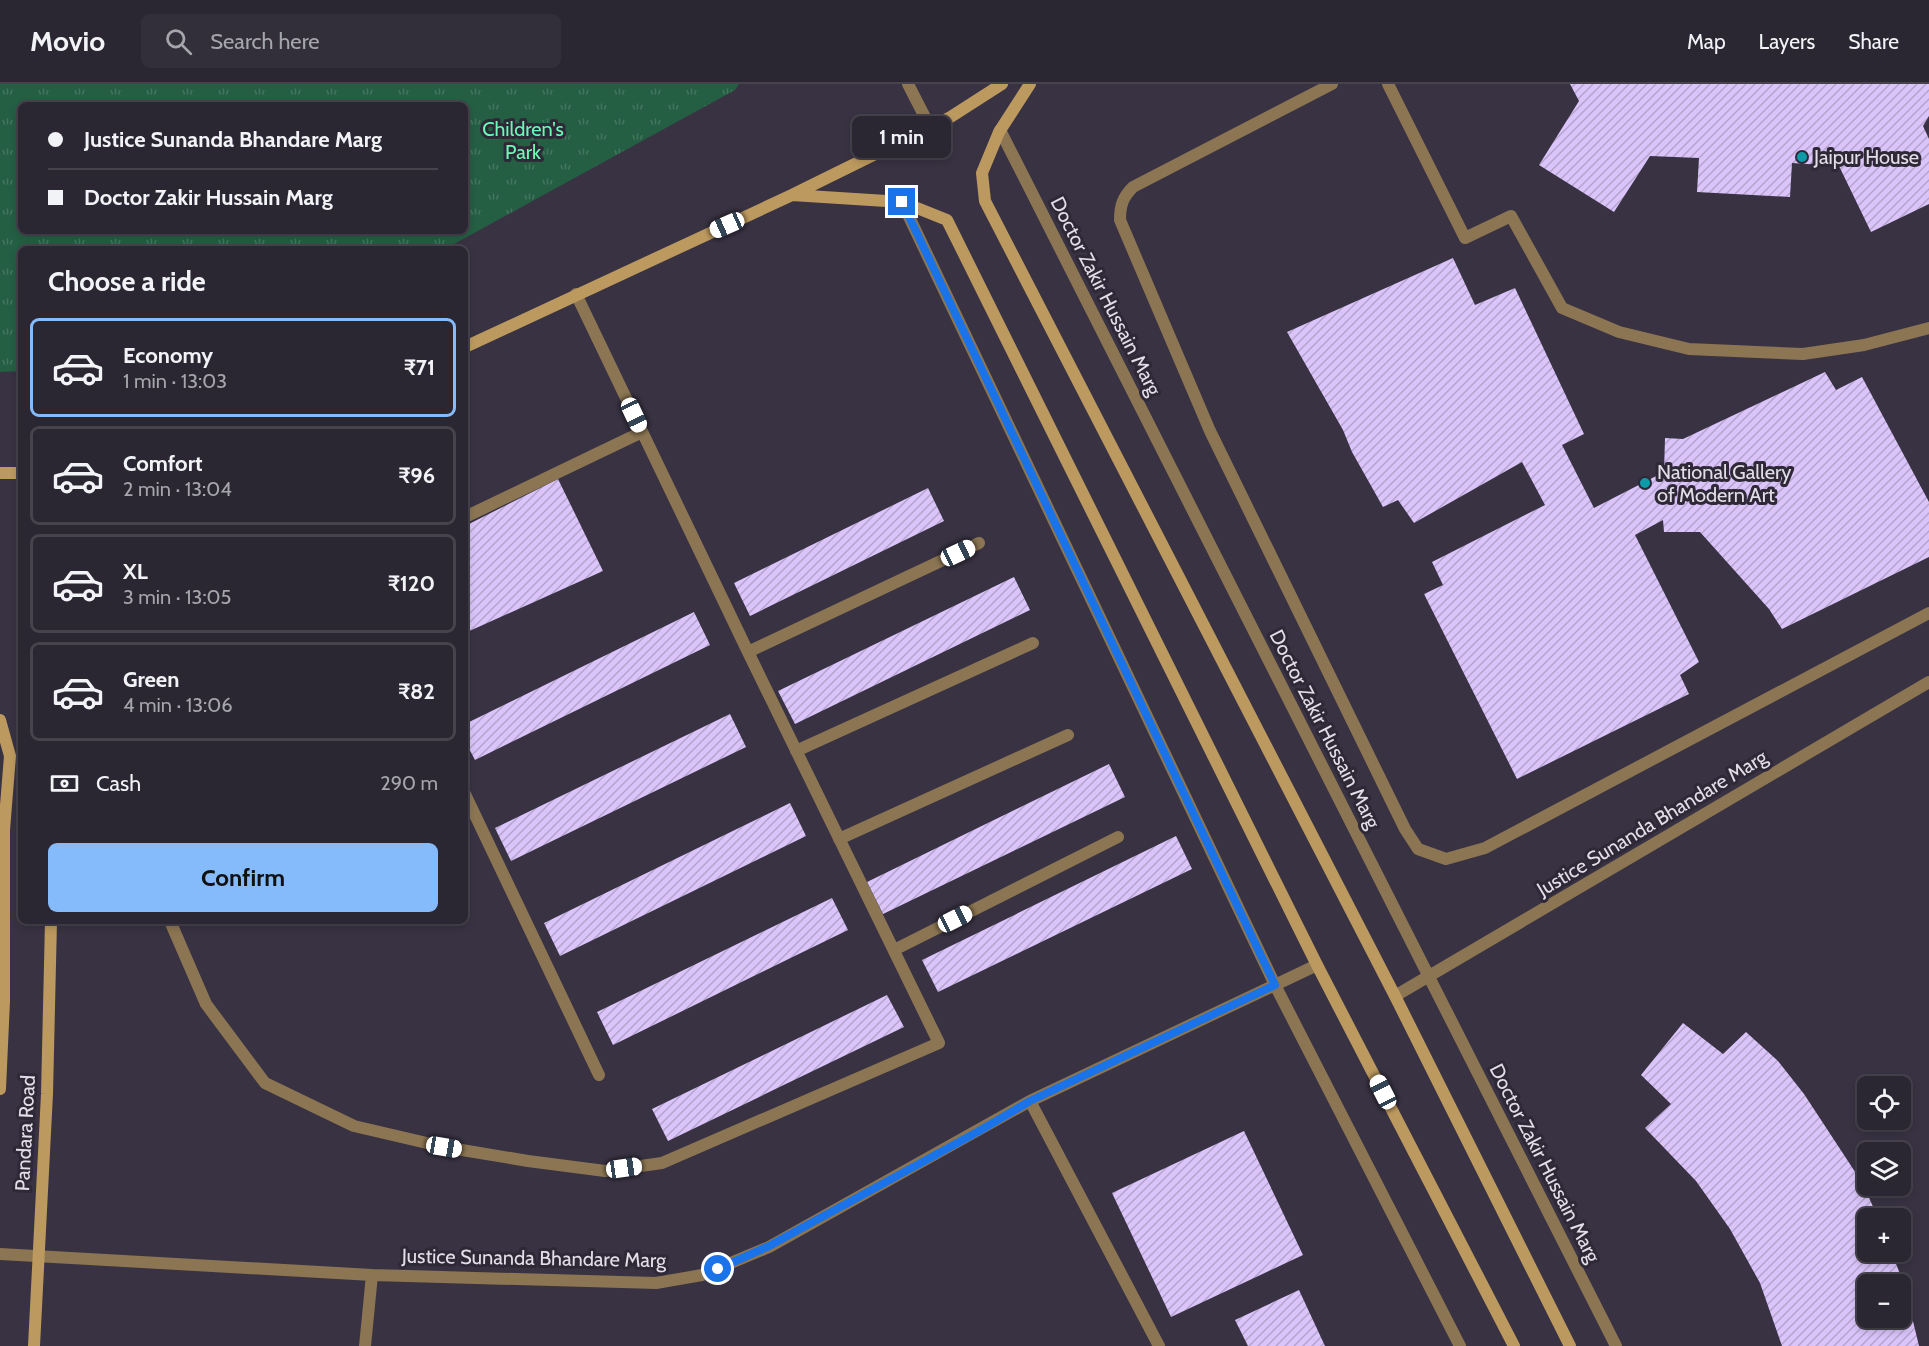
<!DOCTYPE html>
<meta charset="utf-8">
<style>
:root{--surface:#2a2632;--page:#322e3a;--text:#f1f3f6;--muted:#a5a5ac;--line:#46434d;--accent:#85bbfb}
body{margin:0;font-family:Cabin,sans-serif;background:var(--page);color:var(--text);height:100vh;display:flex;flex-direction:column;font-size:22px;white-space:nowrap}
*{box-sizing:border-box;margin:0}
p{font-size:20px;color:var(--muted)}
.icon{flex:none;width:33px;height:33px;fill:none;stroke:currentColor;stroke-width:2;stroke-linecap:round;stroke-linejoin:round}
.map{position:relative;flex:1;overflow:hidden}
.details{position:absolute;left:18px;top:162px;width:450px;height:678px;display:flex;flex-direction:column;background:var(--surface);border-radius:9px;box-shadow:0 3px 9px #0003,0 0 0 2px var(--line)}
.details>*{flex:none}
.top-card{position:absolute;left:18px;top:18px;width:450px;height:132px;border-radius:9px;box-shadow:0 3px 9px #0003,0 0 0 2px var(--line);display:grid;align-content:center;height:132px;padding:0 30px;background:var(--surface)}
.fabs{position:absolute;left:1857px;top:992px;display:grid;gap:12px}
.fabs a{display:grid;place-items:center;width:54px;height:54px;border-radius:9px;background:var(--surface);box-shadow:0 3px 9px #0003,0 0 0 2px var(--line);font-size:30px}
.end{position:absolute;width:27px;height:27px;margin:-14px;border:8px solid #1a73e8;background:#fff;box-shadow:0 0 0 3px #fff}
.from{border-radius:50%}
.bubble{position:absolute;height:42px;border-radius:9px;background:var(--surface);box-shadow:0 3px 9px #0003,0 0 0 2px var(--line);font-size:20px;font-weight:700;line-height:42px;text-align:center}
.car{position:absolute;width:18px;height:36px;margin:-18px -9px;border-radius:8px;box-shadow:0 0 4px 2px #0007;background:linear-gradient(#fff 24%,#345 0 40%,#fff 0 76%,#345 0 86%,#fff 0)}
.top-card b{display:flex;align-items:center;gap:21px;height:57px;font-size:22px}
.top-card b+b{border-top:2px solid var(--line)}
.top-card i{width:15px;height:15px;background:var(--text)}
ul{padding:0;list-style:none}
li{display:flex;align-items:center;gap:18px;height:99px;margin:0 12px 9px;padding:0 18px;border:3px solid var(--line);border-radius:9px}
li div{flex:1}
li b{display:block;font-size:22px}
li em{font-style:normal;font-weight:700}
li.active{border-color:var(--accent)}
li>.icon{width:54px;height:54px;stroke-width:1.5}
h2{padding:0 30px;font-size:27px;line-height:72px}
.pay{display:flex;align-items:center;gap:15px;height:66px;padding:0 30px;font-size:22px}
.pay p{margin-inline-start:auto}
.button{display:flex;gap:12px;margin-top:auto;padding:12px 30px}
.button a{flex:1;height:69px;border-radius:9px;background:var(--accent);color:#111;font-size:24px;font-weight:700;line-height:69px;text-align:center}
header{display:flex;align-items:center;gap:36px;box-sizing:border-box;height:84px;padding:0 30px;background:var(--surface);border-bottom:2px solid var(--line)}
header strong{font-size:28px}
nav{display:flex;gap:33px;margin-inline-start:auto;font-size:21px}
.search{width:420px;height:54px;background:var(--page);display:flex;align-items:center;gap:15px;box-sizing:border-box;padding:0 21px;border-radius:9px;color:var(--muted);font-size:22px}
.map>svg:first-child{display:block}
.grass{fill:url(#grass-tufts);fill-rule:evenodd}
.building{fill:url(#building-hatch);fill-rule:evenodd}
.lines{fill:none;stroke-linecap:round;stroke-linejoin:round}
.service{stroke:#8b7552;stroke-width:12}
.pedestrian{stroke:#8b7552;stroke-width:12}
.minor{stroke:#8b7552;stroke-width:12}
.secondary{stroke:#bc995e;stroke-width:12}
.route{stroke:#1a73e8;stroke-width:8}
.culture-dot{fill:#0f9aa8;stroke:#2e2837;stroke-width:2}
.labels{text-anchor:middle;stroke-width:6;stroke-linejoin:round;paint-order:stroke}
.park-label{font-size:20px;fill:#6afbb7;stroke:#2e2837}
.poi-label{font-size:20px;fill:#e2dee8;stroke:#2e2837;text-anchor:start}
.street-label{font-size:20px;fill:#e2dee8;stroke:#2e2837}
</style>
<header>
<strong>Movio</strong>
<div class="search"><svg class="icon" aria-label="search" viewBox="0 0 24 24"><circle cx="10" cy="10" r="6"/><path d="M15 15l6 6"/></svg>Search here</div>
<nav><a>Map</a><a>Layers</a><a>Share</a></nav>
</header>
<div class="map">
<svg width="1929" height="1262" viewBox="0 0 1929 1262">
<defs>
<pattern id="grass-tufts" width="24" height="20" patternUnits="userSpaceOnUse" patternTransform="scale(1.5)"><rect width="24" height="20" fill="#245e43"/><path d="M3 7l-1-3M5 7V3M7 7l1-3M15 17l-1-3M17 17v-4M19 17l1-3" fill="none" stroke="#44755e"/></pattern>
<pattern id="building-hatch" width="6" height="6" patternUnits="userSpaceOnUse" patternTransform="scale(1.5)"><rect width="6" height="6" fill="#dac4fa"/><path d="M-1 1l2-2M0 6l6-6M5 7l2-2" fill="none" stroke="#b4a4cd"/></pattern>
</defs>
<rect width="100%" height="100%" fill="#383242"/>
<path class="grass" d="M0 0H739L735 6 445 165H21V287L0 288ZM21 21H465V147H21Z"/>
<path class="building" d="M1570 0H1929V32L1923 42 1929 55V120L1871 148 1839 82 1792 79 1790 113 1697 108 1699 74 1650 72 1614 128 1539 81 1579 17Z
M1453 174 1475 221 1515 204 1584 350 1562 361 1594 424 1664 388 1665 354 1683 355 1825 288 1836 306 1862 293 1929 418V473L1782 545 1769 525 1700 448H1664L1663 436 1635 451 1699 578 1680 591 1689 610 1517 695 1424 510 1443 501 1432 478 1545 421 1522 378 1414 439 1398 416 1383 423 1352 368 1343 346 1287 248Z
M558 395 603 487 465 549V442Z
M928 404 944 437 750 532 734 499Z
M1014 493 1030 526 795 640 778 607Z
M694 528 710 561 475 676 465 657V640Z
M730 630 746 663 511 777 495 744Z
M1109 680 1125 713 883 830 867 798Z
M790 719 806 752 560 872 544 839Z
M1176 752 1192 785 938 908 922 876Z
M832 814 848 846 613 961 597 928Z
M887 911 904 943 668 1057 652 1025Z
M1683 939 1723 970 1746 948 1778 977 1804 1010 1863 1100 1878 1134H1868V1167H1891L1904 1200 1919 1262H1782L1760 1199 1730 1145 1696 1097 1645 1044 1671 1020 1641 991ZM1868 1200H1900V1233H1868Z
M1244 1047 1303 1171 1171 1233 1112 1109Z
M1299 1206 1325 1262H1248L1235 1236Z"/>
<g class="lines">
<path class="service" d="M1332 0 1133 103C1123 113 1120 121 1120 136L1210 347 1405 745 1418 765 1446 775 1485 764 1929 529
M465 433 642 348
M748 568 979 459
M796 667 1033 559
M465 710 599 991
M839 755 1068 651
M170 837 206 920 265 999 354 1042 444 1063 528 1077 605 1087 662 1079 939 959 748 568 576 210
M894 866 1118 753"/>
<path class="pedestrian" d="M908 0 930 43
M1388 0 1465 154 1511 132 1562 224 1619 248 1689 265 1803 270 1864 261 1929 244"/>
<path class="minor" d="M1000 46 1616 1262
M902 118 1275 901 1460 1262
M1395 912 1929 598
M1030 1017 1159 1262
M0 1170 372 1191 656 1199 702 1191 769 1163 1030 1017 1317 881
M365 1262 372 1191"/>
<path class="secondary" d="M1030 0 999 48 982 89 985 117 1395 912 1570 1262
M792 111 902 118 947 136 1317 881 1514 1262
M465 263 792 111 930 43 949 34 1002 0
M0 389H21
M0 636 10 672 4 746V917L0 1005
M34 1262 47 1010 51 837"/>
</g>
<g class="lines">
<path class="route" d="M718 1185 769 1162 979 1047 1030 1017 1275 901 902 118"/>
</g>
<g class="culture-dot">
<circle cx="1802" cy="73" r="6"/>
<circle cx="1645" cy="399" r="6"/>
</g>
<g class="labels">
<g class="park-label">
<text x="523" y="52">Children's<tspan x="523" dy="23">Park</tspan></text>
</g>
<g class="poi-label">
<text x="1814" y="80">Jaipur House</text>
<text x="1657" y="395">National Gallery<tspan x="1657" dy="23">of Modern Art</tspan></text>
</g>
<g class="street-label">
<text transform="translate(1106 212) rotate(63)" y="7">Doctor Zakir Hussain Marg</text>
<text transform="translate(1325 645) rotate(63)" y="7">Doctor Zakir Hussain Marg</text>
<text transform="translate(1652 739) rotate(-31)" y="7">Justice Sunanda Bhandare Marg</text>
<text transform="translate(25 1049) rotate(-87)" y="7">Pandara Road</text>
<text transform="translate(1545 1079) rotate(63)" y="7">Doctor Zakir Hussain Marg</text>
<text transform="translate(534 1174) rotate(1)" y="7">Justice Sunanda Bhandare Marg</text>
</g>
</g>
</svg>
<div class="fabs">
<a><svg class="icon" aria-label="locate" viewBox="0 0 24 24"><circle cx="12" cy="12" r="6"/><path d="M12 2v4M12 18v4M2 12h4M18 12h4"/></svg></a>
<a><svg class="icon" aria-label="layers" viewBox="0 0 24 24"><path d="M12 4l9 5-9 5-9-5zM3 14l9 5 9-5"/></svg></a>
<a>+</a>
<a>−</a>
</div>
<i class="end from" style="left:718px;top:1185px"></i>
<i class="end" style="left:902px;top:118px"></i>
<div class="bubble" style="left:852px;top:32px;width:99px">1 min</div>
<i class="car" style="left:727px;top:141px;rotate:246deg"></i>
<i class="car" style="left:634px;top:331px;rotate:155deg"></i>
<i class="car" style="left:958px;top:469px;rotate:65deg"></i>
<i class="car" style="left:955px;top:835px;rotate:63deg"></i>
<i class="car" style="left:1383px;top:1008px;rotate:333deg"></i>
<i class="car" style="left:444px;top:1063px;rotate:100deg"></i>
<i class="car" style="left:624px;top:1084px;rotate:82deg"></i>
<div class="top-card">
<b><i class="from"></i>Justice Sunanda Bhandare Marg</b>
<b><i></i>Doctor Zakir Hussain Marg</b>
</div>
<section class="details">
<h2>Choose a ride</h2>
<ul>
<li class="active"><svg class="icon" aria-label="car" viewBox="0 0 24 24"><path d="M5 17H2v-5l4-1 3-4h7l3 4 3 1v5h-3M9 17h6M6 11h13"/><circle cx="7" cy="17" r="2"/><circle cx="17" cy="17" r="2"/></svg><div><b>Economy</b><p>1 min · 13:03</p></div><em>₹71</em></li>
<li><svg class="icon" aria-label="car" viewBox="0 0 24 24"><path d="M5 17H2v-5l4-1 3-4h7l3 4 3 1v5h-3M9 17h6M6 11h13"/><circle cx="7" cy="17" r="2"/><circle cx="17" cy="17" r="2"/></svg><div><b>Comfort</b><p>2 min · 13:04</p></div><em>₹96</em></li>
<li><svg class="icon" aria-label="car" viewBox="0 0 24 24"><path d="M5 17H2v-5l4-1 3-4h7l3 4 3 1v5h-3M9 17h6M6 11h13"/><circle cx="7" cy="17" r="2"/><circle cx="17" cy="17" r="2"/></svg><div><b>XL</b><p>3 min · 13:05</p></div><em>₹120</em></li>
<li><svg class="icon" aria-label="car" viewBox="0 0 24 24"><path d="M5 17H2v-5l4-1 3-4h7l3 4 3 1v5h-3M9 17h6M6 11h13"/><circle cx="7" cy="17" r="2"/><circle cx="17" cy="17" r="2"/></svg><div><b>Green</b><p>4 min · 13:06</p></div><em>₹82</em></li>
</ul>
<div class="pay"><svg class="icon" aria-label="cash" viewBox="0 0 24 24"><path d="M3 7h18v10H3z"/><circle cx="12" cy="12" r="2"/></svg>Cash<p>290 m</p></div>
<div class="button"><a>Confirm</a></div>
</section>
</div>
